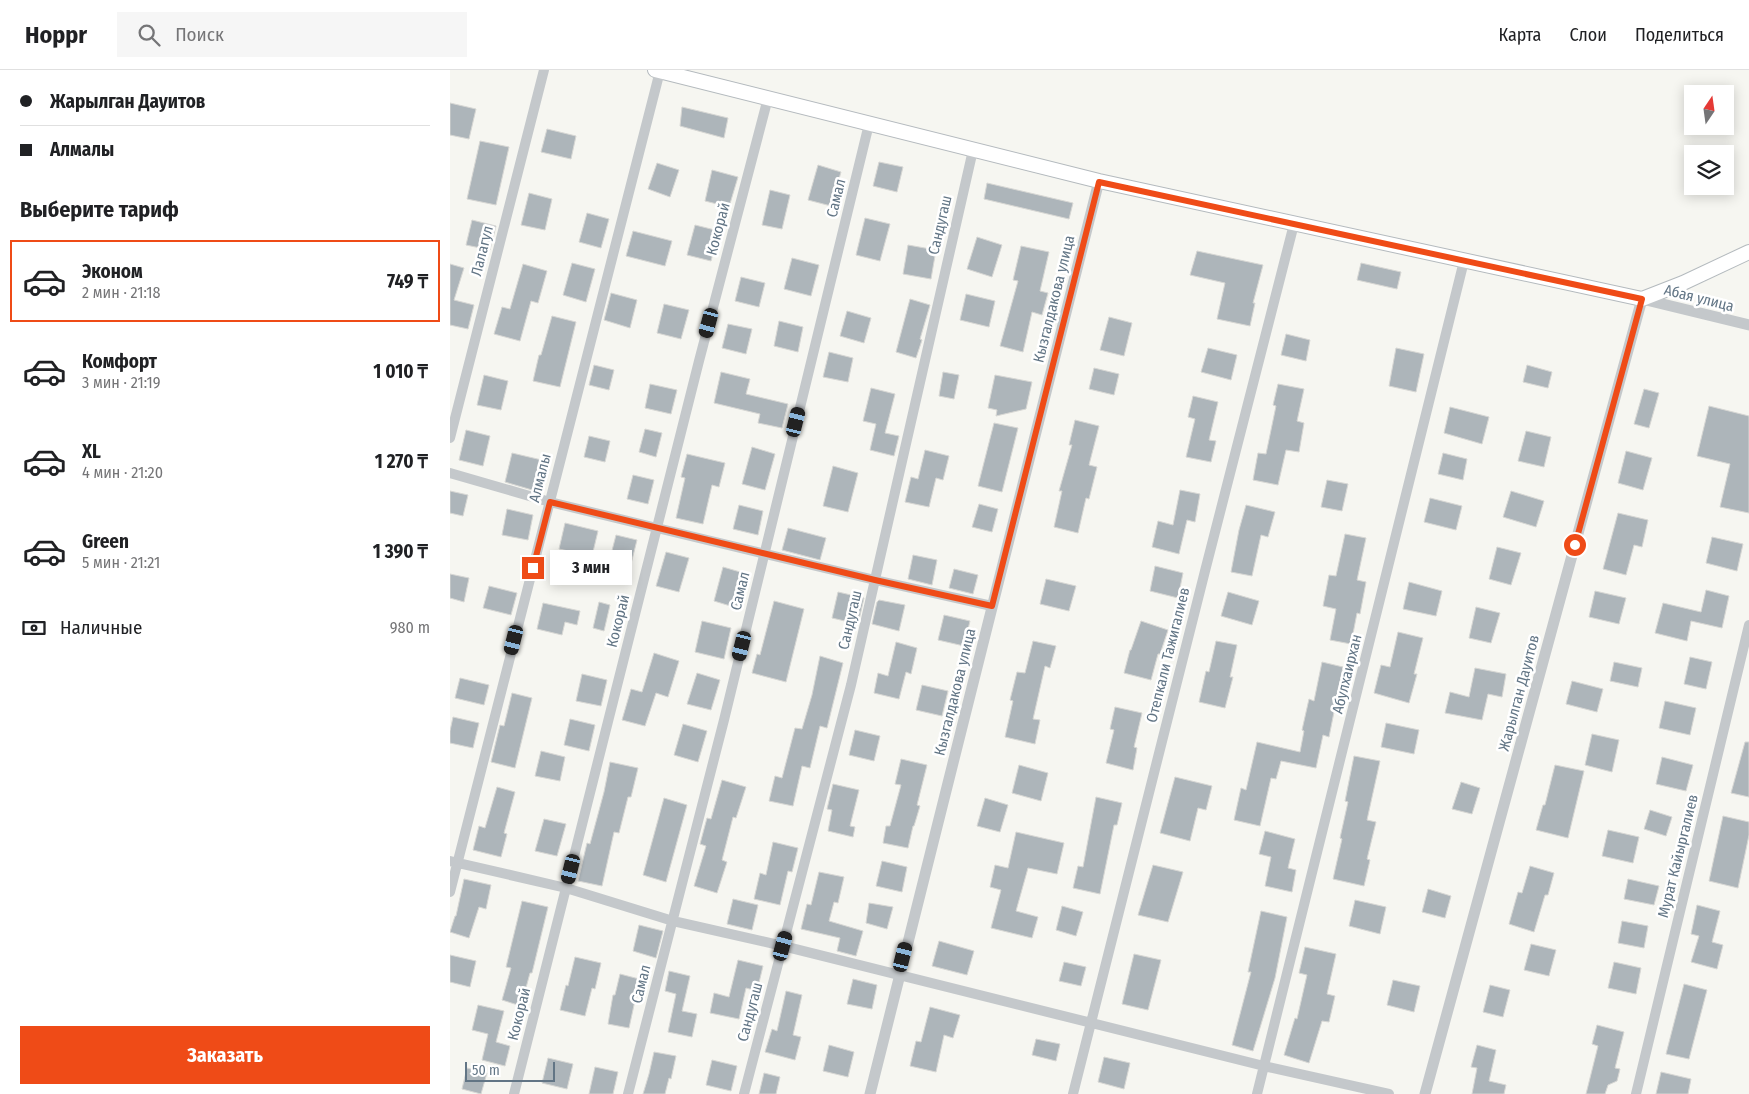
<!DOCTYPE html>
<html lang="ru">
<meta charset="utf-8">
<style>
:root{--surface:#fff;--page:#f6f6f6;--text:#202124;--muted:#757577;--line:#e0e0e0;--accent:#ef4b17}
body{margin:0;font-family:"Fira Sans Condensed",sans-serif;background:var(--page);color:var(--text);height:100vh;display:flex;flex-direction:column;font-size:19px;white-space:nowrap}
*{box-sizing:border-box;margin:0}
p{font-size:16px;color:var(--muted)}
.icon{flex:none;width:28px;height:28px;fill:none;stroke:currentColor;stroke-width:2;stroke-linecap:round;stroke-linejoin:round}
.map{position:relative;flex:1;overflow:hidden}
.drawer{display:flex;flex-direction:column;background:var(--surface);width:450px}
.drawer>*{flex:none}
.top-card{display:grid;align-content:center;height:110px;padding:0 20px;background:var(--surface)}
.needle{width:32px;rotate:13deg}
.fabs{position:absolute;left:1234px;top:15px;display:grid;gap:10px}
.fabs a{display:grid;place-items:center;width:50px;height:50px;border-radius:0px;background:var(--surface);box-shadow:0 2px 12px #0003;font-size:25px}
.scale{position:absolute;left:15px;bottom:12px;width:90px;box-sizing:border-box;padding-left:5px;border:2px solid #627585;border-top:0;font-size:14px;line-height:18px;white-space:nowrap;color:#627585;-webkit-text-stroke:4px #fff;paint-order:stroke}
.end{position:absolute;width:22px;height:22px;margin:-11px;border:6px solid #ef4b17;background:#fff;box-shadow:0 0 0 2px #fff}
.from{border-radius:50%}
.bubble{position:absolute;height:35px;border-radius:0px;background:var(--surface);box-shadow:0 2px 12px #0003;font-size:16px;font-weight:700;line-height:35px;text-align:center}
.car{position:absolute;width:15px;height:30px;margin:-15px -8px;border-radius:6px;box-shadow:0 0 4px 1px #0007;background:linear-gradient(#222 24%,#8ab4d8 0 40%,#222 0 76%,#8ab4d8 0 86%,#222 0)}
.top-card b{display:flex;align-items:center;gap:18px;height:48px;font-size:19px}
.top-card b+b{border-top:1px solid var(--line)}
.top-card i{width:12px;height:12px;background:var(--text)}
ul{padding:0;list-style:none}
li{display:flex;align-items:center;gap:15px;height:82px;margin:0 10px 8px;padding:0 10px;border:2px solid transparent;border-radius:0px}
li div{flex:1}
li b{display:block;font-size:19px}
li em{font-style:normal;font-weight:700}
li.selected{border-color:var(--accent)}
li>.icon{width:45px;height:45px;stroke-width:1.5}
h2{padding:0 20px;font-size:22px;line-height:60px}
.pay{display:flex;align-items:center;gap:12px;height:55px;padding:0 20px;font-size:19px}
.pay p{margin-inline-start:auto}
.action{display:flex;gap:10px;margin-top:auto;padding:10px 20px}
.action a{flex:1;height:58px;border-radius:0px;background:var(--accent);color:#fff;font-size:20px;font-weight:700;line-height:58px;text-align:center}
header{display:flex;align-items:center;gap:30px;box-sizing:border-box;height:70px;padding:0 25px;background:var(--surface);border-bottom:1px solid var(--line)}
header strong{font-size:24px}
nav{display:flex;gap:28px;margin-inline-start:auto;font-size:18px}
.search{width:350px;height:45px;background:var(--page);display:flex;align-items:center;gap:12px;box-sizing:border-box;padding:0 18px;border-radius:0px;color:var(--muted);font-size:19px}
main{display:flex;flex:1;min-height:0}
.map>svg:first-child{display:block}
.building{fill:#adb5ba;stroke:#d7d7d4}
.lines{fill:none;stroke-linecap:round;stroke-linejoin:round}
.secondary-casing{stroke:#b4babe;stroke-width:16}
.minor{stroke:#c4c8cb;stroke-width:10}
.tertiary{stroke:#c4c8cb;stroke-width:11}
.secondary{stroke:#fff;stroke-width:14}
.route{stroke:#ef4b17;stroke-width:6}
.labels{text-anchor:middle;stroke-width:5;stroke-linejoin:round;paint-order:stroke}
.street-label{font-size:15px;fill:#627585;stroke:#fff}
</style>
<header>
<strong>Hoppr</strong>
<div class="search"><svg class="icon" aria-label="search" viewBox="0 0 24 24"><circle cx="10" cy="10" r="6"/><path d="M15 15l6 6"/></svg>Поиск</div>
<nav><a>Карта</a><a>Слои</a><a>Поделиться</a></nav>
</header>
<main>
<section class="drawer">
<div class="top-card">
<b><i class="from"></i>Жарылган Дауитов</b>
<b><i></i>Алмалы</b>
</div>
<h2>Выберите тариф</h2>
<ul>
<li class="selected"><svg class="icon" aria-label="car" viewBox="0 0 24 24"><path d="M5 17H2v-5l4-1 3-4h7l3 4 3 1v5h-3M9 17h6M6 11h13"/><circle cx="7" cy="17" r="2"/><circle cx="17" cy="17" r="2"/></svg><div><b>Эконом</b><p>2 мин · 21:18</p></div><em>749 ₸</em></li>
<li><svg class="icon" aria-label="car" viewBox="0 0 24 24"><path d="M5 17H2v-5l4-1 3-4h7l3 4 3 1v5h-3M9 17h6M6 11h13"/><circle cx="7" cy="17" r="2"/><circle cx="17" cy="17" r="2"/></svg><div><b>Комфорт</b><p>3 мин · 21:19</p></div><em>1 010 ₸</em></li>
<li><svg class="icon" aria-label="car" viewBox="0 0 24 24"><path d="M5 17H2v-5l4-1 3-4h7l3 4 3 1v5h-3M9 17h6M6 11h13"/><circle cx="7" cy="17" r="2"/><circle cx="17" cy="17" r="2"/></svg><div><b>XL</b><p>4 мин · 21:20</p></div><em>1 270 ₸</em></li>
<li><svg class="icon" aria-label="car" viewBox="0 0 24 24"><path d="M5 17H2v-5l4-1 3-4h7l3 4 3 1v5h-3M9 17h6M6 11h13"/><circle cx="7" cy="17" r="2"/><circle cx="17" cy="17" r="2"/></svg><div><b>Green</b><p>5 мин · 21:21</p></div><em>1 390 ₸</em></li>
</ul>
<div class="pay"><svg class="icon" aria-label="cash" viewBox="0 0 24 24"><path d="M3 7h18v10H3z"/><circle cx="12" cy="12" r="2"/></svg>Наличные<p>980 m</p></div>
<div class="action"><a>Заказать</a></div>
</section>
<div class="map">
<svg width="1299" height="1024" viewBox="0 0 1299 1024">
<rect width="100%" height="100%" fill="#f6f6f1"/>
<path class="building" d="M0 33 26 39 19 69 0 65Z
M232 37 278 48 274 68 230 56Z
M97 59 126 66 121 89 91 82Z
M30 71 59 77 46 135 17 129Z
M429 92 453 97 447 122 423 116Z
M207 93 229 100 220 127 198 119Z
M368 95 391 102 381 136 358 130Z
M262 100 288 107 279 137 255 131Z
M537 113 623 133 619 149 534 129Z
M320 120 340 125 332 159 312 155Z
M79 123 102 129 95 160 71 155Z
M137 143 159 149 151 178 129 172Z
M415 148 440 154 430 191 406 185Z
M22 150 46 156 40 180 16 175Z
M245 155 269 161 261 191 237 185Z
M183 161 222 171 215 196 176 186Z
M527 167 552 175 542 207 517 199Z
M458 175 486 180 481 209 453 204Z
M571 176 599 182 590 221 598 223 592 245 582 242 573 282 550 276 568 211 563 210Z
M747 181 813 195 803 233H805L800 256 767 249 775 213 740 205Z
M342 188 369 195 361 226 334 219Z
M122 193 145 199 136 232 113 225Z
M911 193 951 202 947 219 907 210Z
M0 194 14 198 4 230 24 235 18 259 0 255Z
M73 194 97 201 88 233 81 231 70 271 44 264 52 237 60 239Z
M291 207 315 213 309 237 285 231Z
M161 223 187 230 180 258 154 250Z
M516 224 545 231 539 257 510 250Z
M460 229 480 235 470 269 472 270 466 288 446 282Z
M214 234 239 240 231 269 207 263Z
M397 241 421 248 414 273 390 266Z
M102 246 126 252 110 317 83 311 89 285H91Z
M659 247 682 253 674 286 650 280Z
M329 251 353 257 348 282 324 276Z
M278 254 302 259 296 284 272 278Z
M836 264 860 270 856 291 831 285Z
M758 278 787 285 781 310 751 302Z
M946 278 974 284 966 322 939 316Z
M379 282 403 288 398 312 373 307Z
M144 295 164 300 159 320 139 315Z
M1077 295 1102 302 1098 318 1073 312Z
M644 298 669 304 664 325 639 319Z
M271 302 300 309 296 324 338 334 332 358 308 353 310 344 264 333Z
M493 302 509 305 504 329 489 326Z
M34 305 58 311 51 340 27 335Z
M545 305 582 312 576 339 546 346 547 340 538 338Z
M200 314 227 320 221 344 195 338Z
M828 314 854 319 847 351 854 353 849 382 836 380 828 415 803 410 808 383 816 384 826 336 823 335Z
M421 318 445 324 435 363 449 366 444 386 420 380 426 354 413 351Z
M1194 319 1209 323 1199 358 1184 354Z
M743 326 768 332 759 370 766 371 761 392 736 387 745 349 738 347Z
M1259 336 1299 346V443L1270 437 1280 394 1247 386Z
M1000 337 1039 347 1032 374 994 363Z
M625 350 649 356 639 395 647 397 639 429 636 428 628 463 604 457 612 421H609L622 375H619Z
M544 353 568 358 552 422 528 416Z
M195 359 212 363 206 387 189 382Z
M16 360 40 366 33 396 9 390Z
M1076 361 1101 367 1094 397 1068 391Z
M139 366 160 371 155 392 134 387Z
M302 377 325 384 315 420 292 414Z
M475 380 499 386 493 410 486 408 479 437 455 432 461 407 468 409Z
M1176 381 1202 388 1193 420 1168 413Z
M62 383 96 391 89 422 55 412Z
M993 383 1017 389 1013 410 988 404Z
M237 384 275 393 269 417 262 415 253 454 226 448 235 408 231 407Z
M383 396 408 403 398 442 373 436Z
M183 405 204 410 198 434 177 429Z
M877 410 898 414 892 441 871 437Z
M730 420 750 424 745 452 737 450 729 484 702 477 708 451 723 455Z
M0 421 18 425 13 446 0 443Z
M1061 421 1094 431 1086 457 1053 447Z
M980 428 1012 436 1006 460 974 452Z
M529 434 548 439 542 462 522 457Z
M289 435 313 441 308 465 283 459Z
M796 435 825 442 818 467 811 465 802 506 781 502 789 460Z
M57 439 83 445 78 470 52 465Z
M1168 443 1198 450 1192 477 1184 475 1176 505 1153 499Z
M115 453 148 461 142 486 109 479Z
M338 458 376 468 370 490 332 480Z
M895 464 916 468 907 510 916 512 910 544 907 543 901 574 880 570 886 539 873 536 879 505 886 506Z
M166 465 187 470 177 510 156 504Z
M1262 467 1293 474 1287 501 1256 493Z
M1047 477 1071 483 1061 515 1039 509Z
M216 482 239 488 229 522 206 516Z
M463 485 487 490 482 515 458 509Z
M705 496 733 503 728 528 700 521Z
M273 497 297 504 287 538 264 531Z
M504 499 528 505 523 524 499 518Z
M0 504 19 508 14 532 0 528Z
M596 509 626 516 619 541 590 534Z
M959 512 992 521 986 546 953 539Z
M39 516 67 523 61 545 33 538Z
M1256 520 1279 526 1272 558 1241 551 1237 571 1205 563 1213 533 1251 542Z
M1145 521 1176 528 1169 554 1139 547Z
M388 522 414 528 408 554 382 548Z
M778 522 809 531 802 555 771 546Z
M429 530 455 535 449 561 422 554 427 532Z
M324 531 354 539 336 612 302 603 307 584 310 585Z
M149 532 160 535 154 561 143 558Z
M93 533 130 541 127 555 115 552 112 565 87 559Z
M1026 537 1050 543 1041 573 1019 568Z
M494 545 520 551 514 576 488 570Z
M252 551 281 558 274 589 245 582Z
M691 551 718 560 710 584H708L701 610 674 603 680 580H681Z
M948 562 973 568 964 604H967L959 633 924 623 931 595 940 597Z
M583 571 606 576 600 598 595 596 583 649 590 650 585 674 555 667 563 631 560 630 567 602 575 603Z
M766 571 787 575 780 607H783L775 638 749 632 756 601 759 602Z
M446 572 467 578 461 604 456 602 449 629 424 623 428 603 438 606Z
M204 583 229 591 218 627 206 623 195 656 172 650 181 619 192 622Z
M370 586 393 593 377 658 370 656 360 698 352 696 343 736 319 731 325 706 332 708 345 658 352 659 362 625Z
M1240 587 1262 592 1256 619 1234 614Z
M872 592 893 597 879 667 873 665 866 698 831 691 826 709 821 708 810 756 784 750 791 718 796 720 807 672 850 682 854 661 852 660 859 629 864 631Z
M1164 592 1192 598 1188 617 1160 611Z
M1025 598 1056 604 1052 627 1038 624 1032 650 995 643 1000 622 1019 627Z
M247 603 270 610 261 640 237 634Z
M132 604 157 610 151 636 126 631Z
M10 608 39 615 34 635 5 628Z
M1122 611 1153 619 1147 642 1116 634Z
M472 615 498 621 492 646 466 640Z
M62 623 82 628 65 698 41 692 50 655 54 656Z
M1215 631 1246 638 1240 665 1209 658Z
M665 637 692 643 684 677 687 678 683 700 656 693 664 660 660 659Z
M3 647 29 653 23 678 0 673V661Z
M120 649 145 655 139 681 114 675Z
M936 653 969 660 964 684 931 677Z
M233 654 257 661 248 692 224 685Z
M405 660 430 666 424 691 399 685Z
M1142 664 1169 670 1162 702 1135 695Z
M1295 672H1299V727L1281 723Z
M91 681 115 687 110 711 85 706Z
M904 686 930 691 917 750 926 752 917 789 920 790 914 816 883 809 892 769 890 768 898 732 895 731Z
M1212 687 1243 695 1236 721 1206 714Z
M451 689 477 695 467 735 470 736 464 756H463L458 778 433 773 436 756H440L451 715 445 714Z
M160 692 188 698 181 727H178L169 763 164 762 152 816 128 811 137 773 140 774 154 722Z
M569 695 598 703 591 731 562 723Z
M1105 695 1134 701 1118 768 1086 760 1093 735H1095Z
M725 707 762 716 756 740 748 738 740 771 710 763Z
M272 710 296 717 286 748 283 747 272 790 277 792 267 823 244 816 256 776 250 774 257 748 261 749Z
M1011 712 1030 718 1022 744 1002 739Z
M383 714 409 720 400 756 405 757 403 767 378 761 382 740 377 739Z
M47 717 65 722 54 763 57 764 51 787 23 780 29 756 35 758Z
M646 727 672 733 667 755H664L650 824 623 818 628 796 633 797Z
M214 728 237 735 216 812 193 805Z
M535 728 558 735 550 762 527 756Z
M1200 740 1222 747 1216 766 1194 759Z
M1273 746 1299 752V765L1288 818 1259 811Z
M94 749 116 754 107 786 85 781Z
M1158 760 1189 767 1183 793 1152 786Z
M815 761 845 769 838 798 846 800 842 822 815 816 821 787 809 784Z
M566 762 614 773 607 804 578 798 566 841 588 847 582 868 541 858 551 820 540 817 545 795 558 798Z
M323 772 348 778 342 802 338 801 330 835 304 829 310 803 316 805Z
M432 791 457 797 452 822 426 816Z
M703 795 733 802 718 852 688 845Z
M1080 796 1104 803 1098 825H1095L1084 862 1059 854 1068 822 1072 823Z
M369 802 394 807 388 833 384 832 379 851 413 861 406 886 387 881 390 868 351 859 357 834 361 835Z
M14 809 41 815 36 839 29 837 19 868 0 862 5 846H6Z
M1178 809 1209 816 1204 835 1174 829Z
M978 819 1001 826 995 848 972 842Z
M283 829 308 835 302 860 277 854Z
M905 830 936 837 930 864 899 856Z
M72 831 98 837 82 903H80L71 936 52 930 61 898 56 897Z
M419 833 443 837 437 859 416 853Z
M1247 835 1270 841 1262 872 1273 875 1267 899 1241 892 1249 866 1241 864Z
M612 836 633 842 626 866 606 860Z
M811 841 837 847 825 908 803 981 782 975 801 902H798Z
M1172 851 1198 856 1194 878 1168 873Z
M189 855 213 861 206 888 183 881Z
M489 871 524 881 517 905 482 896Z
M1081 874 1106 880 1099 906 1074 900Z
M855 877 886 884 877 924 885 926 879 952 872 951 859 993 834 985 845 948 847 949 857 905 849 903Z
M684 884 711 890 698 940 672 934Z
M0 885 26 891 20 917 0 912Z
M125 887 151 893 145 919 142 918 135 946 110 940 116 915 118 916Z
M288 890 313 896 307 921 296 918 289 949 260 943 264 923 279 927Z
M614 892 636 897 631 916 609 911Z
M1164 892 1191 898 1186 924 1158 918Z
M219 901 240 906 232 941 247 944 242 967 218 962 226 924 215 921Z
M170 904 193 910 190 927 186 926 179 958 158 954 163 925H165Z
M403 909 427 915 422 939 397 934Z
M943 910 970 916 964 942 937 935Z
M1234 914 1257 920 1239 989 1216 984Z
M1040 915 1060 920 1053 947 1033 942Z
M336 921 352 925 343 965 351 967 345 990 315 982 322 959 327 961Z
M28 935 54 941 46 972 60 976 55 996 32 990 38 964 22 960Z
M480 937 510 945 503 968 494 965 486 1002 460 996 466 971 471 972Z
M1147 955 1174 962 1165 998 1170 999 1167 1011 1158 1015 1155 1024H1136L1148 976 1142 974Z
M586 969 610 974 606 991 582 985Z
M379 975 404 982 398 1007 373 1001Z
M1027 975 1046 980 1039 1011 1056 1015 1054 1024H1022L1027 998 1021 997Z
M204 982 226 986 221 1009 219 1008 215 1024H193L199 1004Z
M654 987 680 993 674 1019 648 1012Z
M98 988 123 994 117 1019 92 1013Z
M262 990 287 996 281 1021 256 1015Z
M145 997 168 1002 163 1024H139Z
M17 998 37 1003 31 1024 12 1019Z
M1211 1002 1241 1009 1238 1024H1206Z
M314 1003 330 1007 326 1024H309Z"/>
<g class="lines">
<defs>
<path id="secondary" d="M205 0 649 111 1192 229 1233 213 1299 182"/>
</defs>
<use href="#secondary" class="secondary-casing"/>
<path class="minor" d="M0 368 94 0
M0 403 100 432 207 458 425 510 542 536
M0 791 116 818 223 851 333 876 814 996 939 1024
M0 822 210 1
M64 1024 249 291 318 28
M178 1024 274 650 419 54
M294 1024 401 615 523 80
M623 1024 755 501 844 154
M807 1024 1014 191
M1186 1024 1299 555"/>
<path class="tertiary" d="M420 1024 649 111
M975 1024 1192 229 1299 255"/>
<use href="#secondary" class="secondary"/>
</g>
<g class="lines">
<path class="route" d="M83 498 100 432 425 510 542 536 649 112 1192 229 1125 475"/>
</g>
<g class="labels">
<g class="street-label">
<text transform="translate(386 128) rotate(-76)" y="5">Самал</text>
<text transform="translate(490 155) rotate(-77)" y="5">Сандугаш</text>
<text transform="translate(268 159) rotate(-75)" y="5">Кокорай</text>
<text transform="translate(32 181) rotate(-76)" y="5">Лалагул</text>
<text transform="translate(1249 228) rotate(14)" y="5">Абая улица</text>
<text transform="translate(604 229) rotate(-76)" y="5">Кызгалдакова улица</text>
<text transform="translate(90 408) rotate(-76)" y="5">Алмалы</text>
<text transform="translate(290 521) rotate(-76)" y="5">Самал</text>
<text transform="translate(400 550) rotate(-77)" y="5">Сандугаш</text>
<text transform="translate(168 551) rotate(-76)" y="5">Кокорай</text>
<text transform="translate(718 585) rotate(-76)" y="5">Отепкали Тажигалиев</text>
<text transform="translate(897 604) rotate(-76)" y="5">Абулхаирхан</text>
<text transform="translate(505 622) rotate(-76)" y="5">Кызгалдакова улица</text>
<text transform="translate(1069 623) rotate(-75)" y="5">Жарылган Дауитов</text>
<text transform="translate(1228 786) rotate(-76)" y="5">Мурат Кайыргалиев</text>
<text transform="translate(191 914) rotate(-76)" y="5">Самал</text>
<text transform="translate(300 942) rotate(-75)" y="5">Сандугаш</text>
<text transform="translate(69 944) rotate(-76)" y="5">Кокорай</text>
</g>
</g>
</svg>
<div class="fabs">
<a><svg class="needle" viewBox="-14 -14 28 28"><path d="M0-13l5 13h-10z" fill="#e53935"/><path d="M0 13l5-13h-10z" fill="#757577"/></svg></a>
<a><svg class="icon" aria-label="layers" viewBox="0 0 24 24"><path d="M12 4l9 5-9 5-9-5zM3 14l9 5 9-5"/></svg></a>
</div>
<div class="scale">50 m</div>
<i class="end from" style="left:1125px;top:475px"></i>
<i class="end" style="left:83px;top:498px"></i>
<div class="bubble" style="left:100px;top:480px;width:82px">3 мин</div>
<i class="car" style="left:259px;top:253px;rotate:195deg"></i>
<i class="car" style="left:346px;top:352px;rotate:14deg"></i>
<i class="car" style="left:64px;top:570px;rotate:194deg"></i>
<i class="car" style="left:292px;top:576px;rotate:194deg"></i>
<i class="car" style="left:121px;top:799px;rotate:194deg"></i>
<i class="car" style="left:333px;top:876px;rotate:15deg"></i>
<i class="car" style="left:453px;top:887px;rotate:14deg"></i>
</div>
</main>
